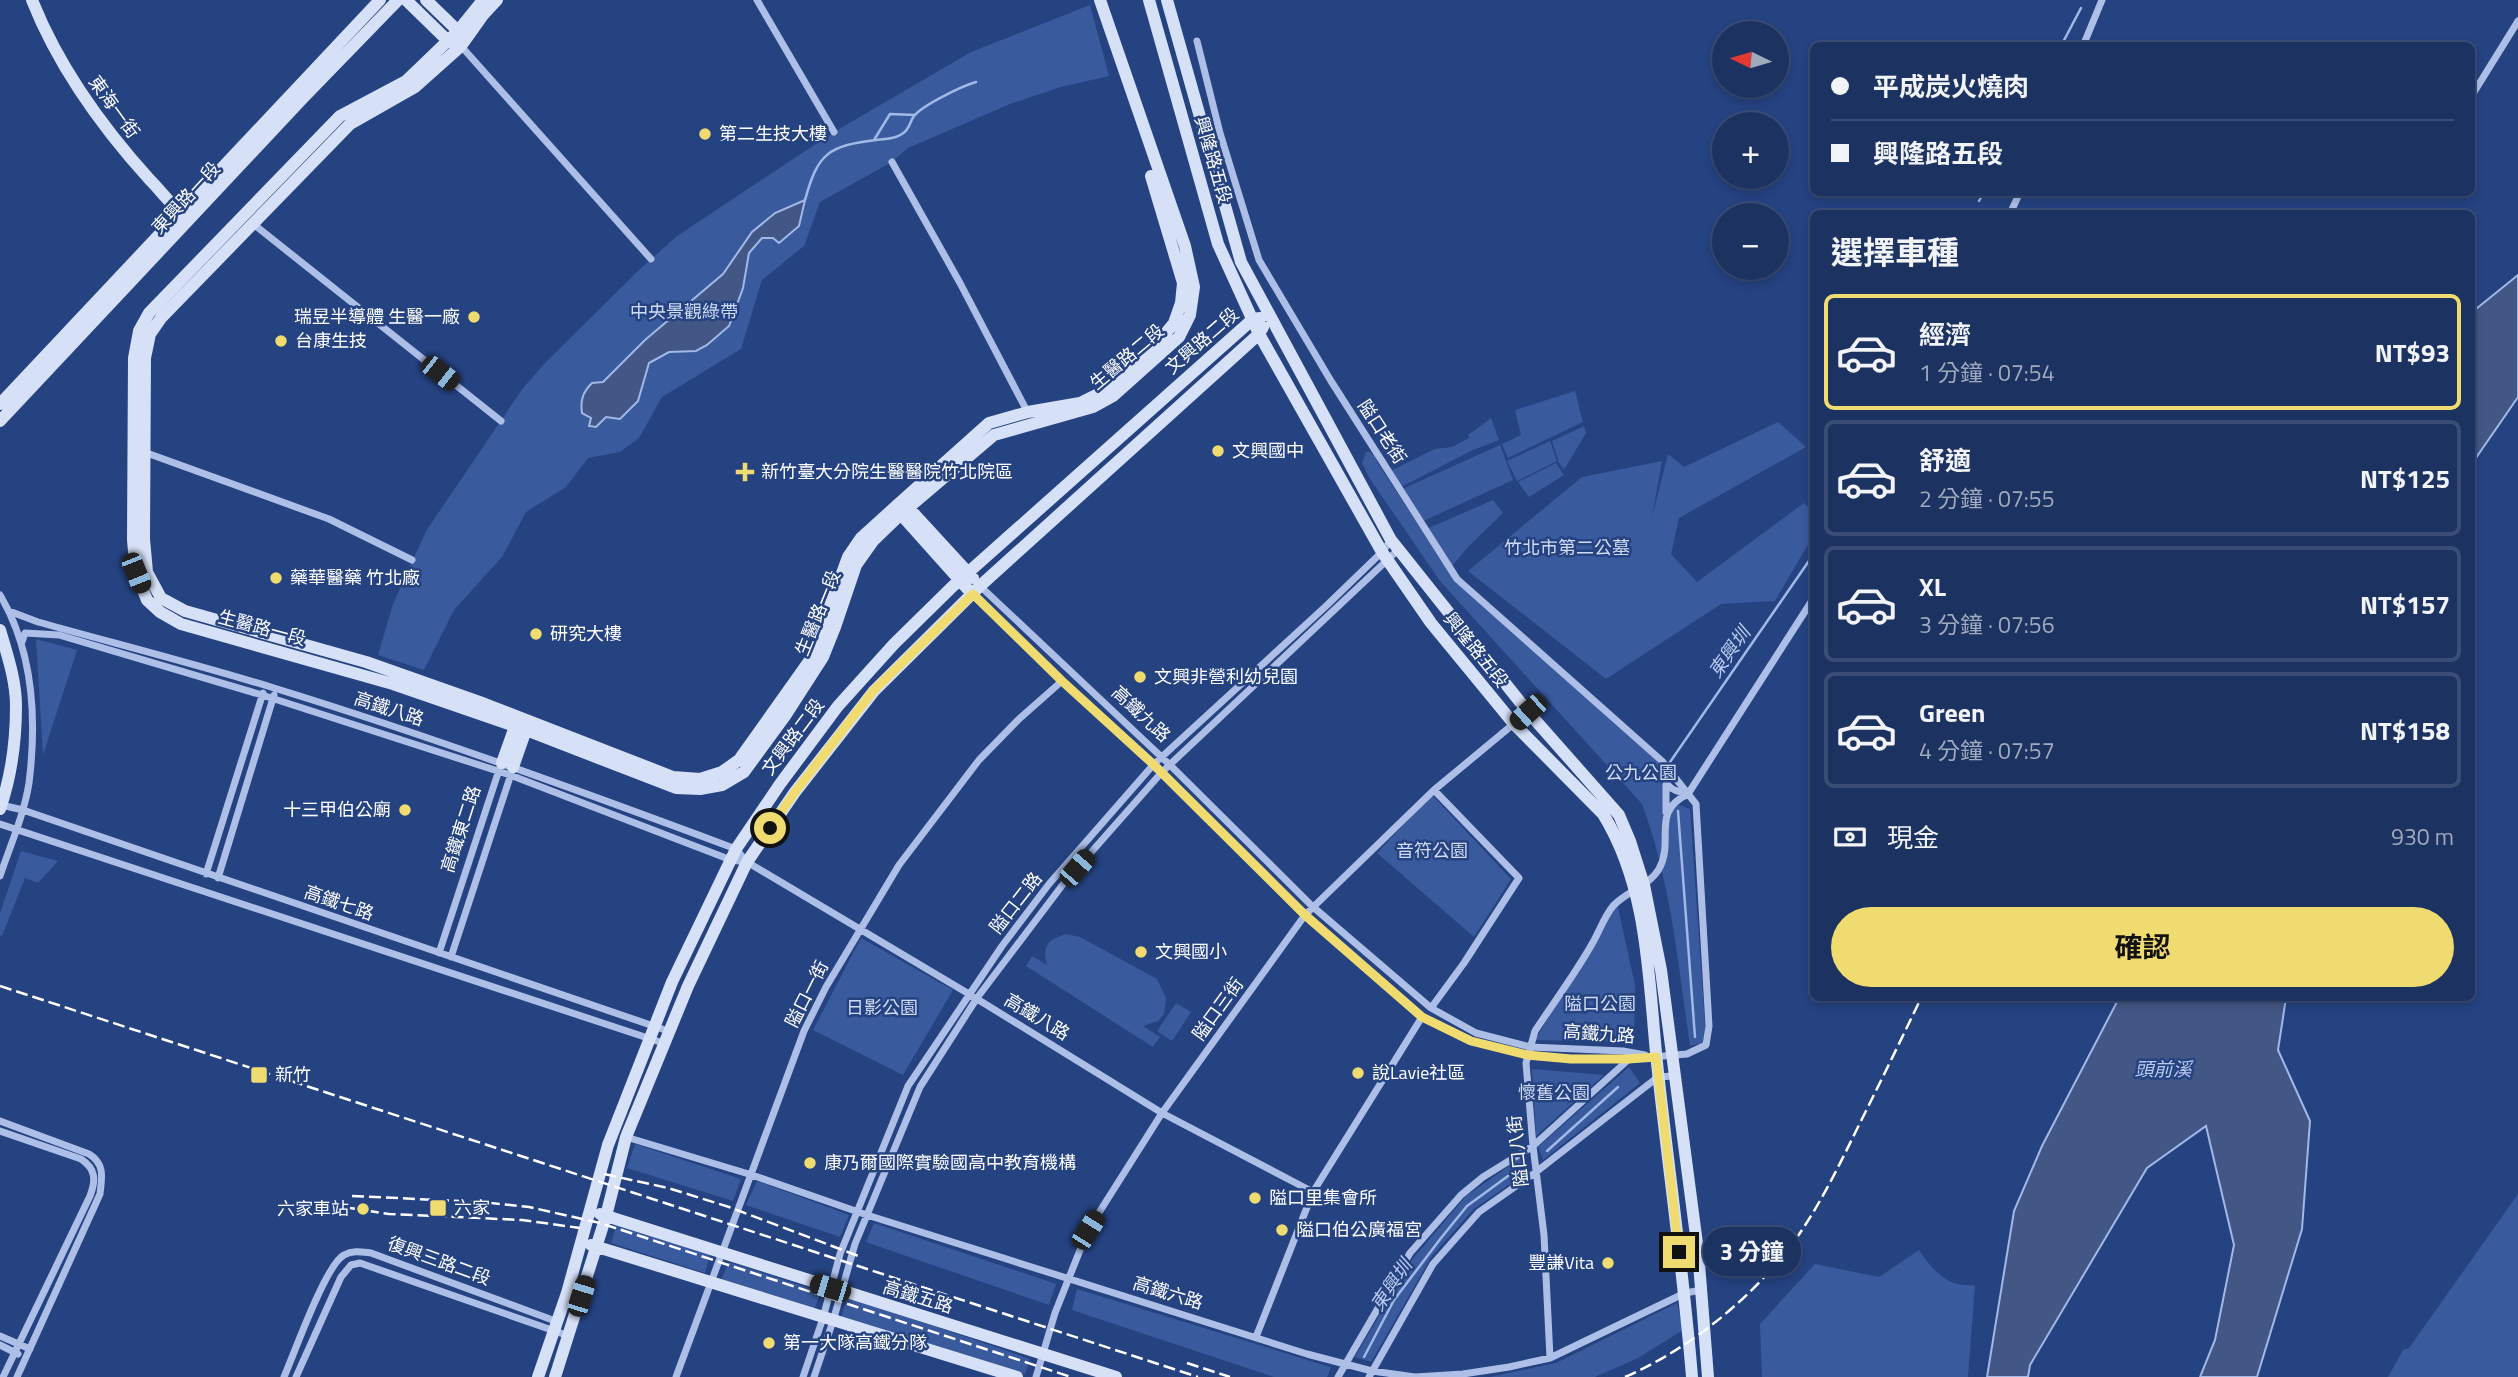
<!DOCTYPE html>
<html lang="zh-TW">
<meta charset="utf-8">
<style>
:root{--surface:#1c3261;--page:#293e6a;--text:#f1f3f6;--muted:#a0aabd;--line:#3a4d76;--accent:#f0db71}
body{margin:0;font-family:"Titillium Web","Noto Sans TC",sans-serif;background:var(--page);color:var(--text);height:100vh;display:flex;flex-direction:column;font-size:26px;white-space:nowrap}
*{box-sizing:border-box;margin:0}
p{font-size:23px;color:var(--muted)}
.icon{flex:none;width:38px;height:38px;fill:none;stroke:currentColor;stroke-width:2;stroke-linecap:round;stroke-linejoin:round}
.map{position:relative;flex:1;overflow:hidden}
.side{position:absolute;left:1810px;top:210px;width:665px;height:791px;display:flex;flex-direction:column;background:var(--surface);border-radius:10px;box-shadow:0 4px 10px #0003,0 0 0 2px var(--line)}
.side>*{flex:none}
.banner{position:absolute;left:1810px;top:42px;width:665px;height:154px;border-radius:10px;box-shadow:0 4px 10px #0003,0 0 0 2px var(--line);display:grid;align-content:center;height:154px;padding:0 21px;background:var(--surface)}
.needle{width:46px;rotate:275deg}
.tools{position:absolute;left:1712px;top:21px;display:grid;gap:14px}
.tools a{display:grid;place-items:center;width:77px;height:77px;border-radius:50%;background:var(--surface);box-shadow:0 4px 10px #0003,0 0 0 2px var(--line);font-size:35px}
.end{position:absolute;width:32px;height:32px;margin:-16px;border:9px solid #f0db71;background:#111;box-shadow:0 0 0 4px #111}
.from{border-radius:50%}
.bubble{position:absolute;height:49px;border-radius:24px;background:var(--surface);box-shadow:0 4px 10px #0003,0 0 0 2px var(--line);font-size:23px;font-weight:700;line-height:49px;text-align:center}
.car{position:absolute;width:21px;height:42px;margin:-21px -10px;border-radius:9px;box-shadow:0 0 5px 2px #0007;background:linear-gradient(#222 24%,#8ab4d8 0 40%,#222 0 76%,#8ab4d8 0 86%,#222 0)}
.banner b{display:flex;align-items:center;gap:24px;height:66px;font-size:26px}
.banner b+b{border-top:2px solid var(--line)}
.banner i{width:18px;height:18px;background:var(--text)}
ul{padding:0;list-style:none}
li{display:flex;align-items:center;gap:21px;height:116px;margin:0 14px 10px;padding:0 7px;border:4px solid var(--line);border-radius:10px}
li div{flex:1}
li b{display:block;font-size:26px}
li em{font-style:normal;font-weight:700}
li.current{border-color:var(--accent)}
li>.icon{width:63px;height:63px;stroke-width:1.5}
h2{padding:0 21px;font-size:32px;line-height:84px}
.pay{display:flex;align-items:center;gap:18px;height:77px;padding:0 21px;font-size:26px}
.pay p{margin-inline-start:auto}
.button{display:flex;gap:14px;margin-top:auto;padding:14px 21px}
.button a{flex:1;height:80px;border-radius:42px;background:var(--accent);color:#111;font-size:28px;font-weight:700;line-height:80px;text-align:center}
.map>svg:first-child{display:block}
.green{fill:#3a5a9e}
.water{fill:#435786;stroke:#a1b9e7;stroke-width:2}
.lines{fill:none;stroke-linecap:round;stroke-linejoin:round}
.stream{stroke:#a1b9e7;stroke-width:2.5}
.street{stroke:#adbfe7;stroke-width:7}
.secondary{stroke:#d6e0f6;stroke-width:12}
.rail{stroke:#fff;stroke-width:2.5;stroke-dasharray:12 5;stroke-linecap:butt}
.route{stroke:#f0db71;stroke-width:9}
.poi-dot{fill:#f0db71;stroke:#254281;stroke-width:2.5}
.labels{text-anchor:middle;stroke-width:5;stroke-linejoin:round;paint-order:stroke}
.street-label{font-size:18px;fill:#fff;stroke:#254281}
.poi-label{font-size:18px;fill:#fff;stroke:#254281;text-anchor:start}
.park-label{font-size:18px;fill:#d0dcf5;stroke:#254281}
.water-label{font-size:19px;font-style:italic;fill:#b8caee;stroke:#254281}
</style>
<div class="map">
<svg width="2518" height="1377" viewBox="0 0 2518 1377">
<rect width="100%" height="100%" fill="#254281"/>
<path class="green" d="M1090 5 1109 76 1061 87 1010 104 908 148 892 162 820 202 804 246 762 280 741 349 662 397 639 438 620 452 588 458 566 487 526 512 502 557 454 610 424 670 378 655 393 604 426 531 523 388 546 362 639 270 677 236 834 132 971 52Z
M1575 391 1583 422 1508 458 1502 444 1521 435 1515 410Z
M1491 418 1499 440 1473 450 1397 489 1388 472 1435 449 1452 447 1469 438 1468 435Z
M1778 422 1806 447 1679 518 1671 554 1697 582 1804 503 1813 512V536L1775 601 1721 604 1606 679 1468 571 1582 477 1662 461 1652 517 1668 454 1684 467Z
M1584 426 1586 433 1564 470 1559 463 1552 441Z
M1550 441 1557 461 1517 481 1507 461Z
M1500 445 1513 480 1419 523 1398 491Z
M1366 452H1370L1375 456 1377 462 1456 582 1661 764 1664 799 1690 809 1705 1025 1703 1043 1690 1046C1678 964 1671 882 1642 804L1440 581 1370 479 1362 463Z
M1556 463 1564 475 1529 497 1518 482Z
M1493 500 1503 513 1468 547 1449 570 1424 530Z
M36 639 77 650 43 755Z
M1432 795 1511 879 1474 937 1377 853Z
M21 851 58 861 38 883 25 878 2 936 0 935V913Z
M1617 903 1635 985 1634 1042 1535 1040Z
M1066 934 1080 937 1157 979 1166 998 1164 1014 1158 1021 1143 1026 1160 1037 1153 1047 1026 966 1032 956 1047 965C1042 946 1047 940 1066 934Z
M861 938 953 990 903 1075 813 1030Z
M1176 1003 1191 1012 1172 1041 1157 1031Z
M1629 1067 1640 1083 1543 1160 1538 1147Z
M1532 1069 1604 1075 1536 1136Z
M635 1144 741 1179 733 1201 627 1168Z
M1525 1155 1529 1171 1474 1209 1432 1256 1371 1362 1355 1357 1411 1261 1466 1196Z
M757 1181 849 1215 840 1237 746 1205Z
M2518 1194V1377H2388L2403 1350 2409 1348Z
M874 1223 1056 1284 1049 1305 866 1242Z
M616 1226 710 1255 705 1273 611 1243Z
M1919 1250C1933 1271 1948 1288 1975 1285L1968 1377H1762L1760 1324 1815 1264 1879 1277Z
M729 1262 821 1292 814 1310 721 1280Z
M1077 1289 1330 1367H1331L1327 1377H1274L1072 1310Z
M847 1296 1030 1359 1025 1374 841 1318Z
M1677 1303 1683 1330 1638 1358 1595 1377H1490L1556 1363Z"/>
<path class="water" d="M805 200 799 226 779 243 773 238H762L749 253 743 288 729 326 707 345 696 351 669 352 649 363 638 401 620 419 606 417 596 427 589 426 591 418 582 413C580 400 583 392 592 383L603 382 645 340 723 274 752 232 775 213Z
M2518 275V397L2471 465V313Z
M2119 998H2286L2278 1050 2310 1121 2302 1229 2257 1377H2200L2215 1340 2234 1245 2206 1126 2147 1168 2030 1365 2028 1377H1987L2014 1211 2042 1146Z"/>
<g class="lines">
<path class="stream" d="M2061 46 2081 8
M874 140 890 114 915 115
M805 200C818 153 828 146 876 140 886 139 894 139 902 134 910 129 909 123 914 116 923 105 962 86 976 82
M1979 201 1984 192
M1973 214 1974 210
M1668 765 1813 555
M1678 811 1695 1037
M1547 1151 1618 1087
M1364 1357 1394 1300 1441 1238 1467 1206 1508 1176"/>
<path class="street" d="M757 0 834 132
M461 46 651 259
M2083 46 2102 0
M2471 97 2518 21
M892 162 960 283 1028 413
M2010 214 2020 192
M252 223 501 421
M144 452 329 519 412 560
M980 586 1170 765 1312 906 1431 1008 1476 1033 1530 1047 1623 1051 1645 1055
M0 595C34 652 37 719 29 783 24 815 10 846 0 876
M973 595 1062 681 1154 764 1305 915 1422 1017 1471 1041 1527 1055 1571 1059H1628L1687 1054 1706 1045 1709 1026 1696 804 1662 761 1457 579 1331 381 1259 260 1220 133 1197 41
M9 611 38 622C117 644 196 664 274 688 430 736 583 792 736 849L747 862 969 994 1162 1113 1313 1192
M22 642 25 633 59 635 262 695 510 775 731 860 747 862
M1662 762C1666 782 1664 791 1688 793
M1 805 23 810 668 1031
M1666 812V785
M0 824 663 1043
M206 874 263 693
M218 878 274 695
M439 953 500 767
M451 957 512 771
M1431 1008 1464 963 1519 878 1434 790
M0 1121 89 1154C105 1164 102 1177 100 1194L17 1377
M0 1131 81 1159C96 1169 96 1180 90 1196L3 1377
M626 1137 752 1175 867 1215 1307 1354 1372 1371 1415 1377 1463 1374 1509 1367 1550 1358 1685 1293 1702 1290
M0 1336 30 1349
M1256 1337 1313 1192 1422 1017
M0 1345 18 1354
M1550 1358 1544 1235 1533 1146 1526 1063 1535 1031C1554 1002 1575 974 1592 944 1599 932 1604 917 1613 906 1627 891 1649 886 1659 869 1675 840 1650 812 1688 794L1813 599
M284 1377C294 1354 326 1264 344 1255 353 1250 362 1252 371 1253L558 1322
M296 1377 341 1277 351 1265 360 1263 569 1336
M676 1377 804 1031 826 987 899 865 979 760 1018 720 1062 681
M803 1377 823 1318 840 1254 908 1086 1002 946 1049 884 1154 764 1325 607 1382 552 1391 540
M814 1377 833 1321 855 1244 920 1087 977 998 1064 883 1162 772 1399 549
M1036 1377 1055 1313 1088 1230 1162 1113 1305 915 1434 790 1528 712
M1338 1377 1410 1253 1461 1195 1483 1177 1533 1146 1628 1060
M1369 1377 1433 1264 1479 1212 1536 1172 1658 1077 1673 1076"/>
<path class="secondary" d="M32 0C59 68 101 126 150 180 161 191 171 205 184 215
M406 0 447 40 454 43
M426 0 458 31 459 38
M483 0 458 31 406 81 340 116 149 313 139 331 134 358 133 540 136 573 147 600 160 612 181 624 393 684 526 730 676 788 700 789 722 785 744 772 785 716 823 657 835 627 856 565 873 541 901 514 994 435 1093 407 1113 396 1179 337 1190 315 1194 287 1185 246 1100 0
M497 0 483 15 461 46 415 87 350 124 161 318 150 334 145 358 144 539 147 572 161 598 185 611 366 662 485 704 673 777 700 779 722 772 739 760 810 660 848 557 861 538 894 508 989 423 1028 412 1080 403 1102 392 1161 339 1174 323 1181 303 1183 283 1151 176
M1149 0 1218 244 1259 334 1382 552 1431 623 1514 724 1603 814C1652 893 1648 992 1659 1081 1670 1180 1684 1278 1692 1377
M1167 0 1241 262 1391 540 1528 712 1619 815 1630 841 1644 885 1661 970 1698 1251 1708 1377
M0 404 380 0
M0 421 303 98 398 0
M905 504 973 578
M897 510 973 595
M0 630C7 654 16 680 16 706 16 739 11 777 0 809
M502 763 517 721
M513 767 528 724
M600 1214 1116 1377
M591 1245 1017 1377
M538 1377 567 1293 608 1145 672 982 736 849 780 784 838 706 894 644 953 586 1253 319 1260 318
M555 1377 606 1216 626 1137 688 986 747 862 795 792 874 691 980 586 1259 334 1263 327"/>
<path class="rail" d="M0 986 1198 1377
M604 1174 668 1188 729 1207 861 1257
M352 1196 482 1202 529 1207 600 1223 1071 1377
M350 1208 389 1214 522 1220 580 1228
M1187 1363 1230 1377
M1625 1377C1680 1353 1730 1315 1770 1271 1807 1231 1832 1180 1856 1131 1878 1087 1900 1042 1921 998"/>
</g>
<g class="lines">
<path class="route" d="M770 828 795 792 873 691 973 594 1062 681 1153 764 1305 915 1422 1017 1471 1041 1527 1055 1571 1059H1628L1656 1057 1679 1252"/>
</g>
<g class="poi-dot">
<circle cx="705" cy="134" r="7"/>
<circle cx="474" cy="317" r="7"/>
<circle cx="281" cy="341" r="7"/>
<circle cx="1218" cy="451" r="7"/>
<path d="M741.5 461.5h7v7h7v7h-7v7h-7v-7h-7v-7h7z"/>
<circle cx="276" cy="578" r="7"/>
<circle cx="536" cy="634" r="7"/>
<circle cx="1140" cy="677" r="7"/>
<circle cx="405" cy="810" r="7"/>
<circle cx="1141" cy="952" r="7"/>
<circle cx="1358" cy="1073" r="7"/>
<rect x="250" y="1066" width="18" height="18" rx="3.5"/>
<circle cx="810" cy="1163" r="7"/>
<circle cx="1255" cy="1198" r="7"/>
<rect x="429" y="1199" width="18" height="18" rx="3.5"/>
<circle cx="363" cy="1209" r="7"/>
<circle cx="1282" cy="1230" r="7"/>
<circle cx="1608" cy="1263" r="7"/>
<circle cx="769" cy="1343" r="7"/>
</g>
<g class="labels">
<g class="street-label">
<text transform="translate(114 107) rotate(54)" y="6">東海一街</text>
<text transform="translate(1213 160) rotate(74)" y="6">興隆路五段</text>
<text transform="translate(186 198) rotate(-47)" y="6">東興路一段</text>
<text transform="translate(1202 341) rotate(-41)" y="6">文興路二段</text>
<text transform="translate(1127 357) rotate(-40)" y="6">生醫路二段</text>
<text transform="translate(1382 432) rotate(57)" y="6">隘口老街</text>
<text transform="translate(818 613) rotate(-68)" y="6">生醫路一段</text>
<text transform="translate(262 628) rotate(15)" y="6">生醫路一段</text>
<text transform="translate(1476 650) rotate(51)" y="6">興隆路五段</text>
<text transform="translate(389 709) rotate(18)" y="6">高鐵八路</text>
<text transform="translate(1141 714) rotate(43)" y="6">高鐵九路</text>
<text transform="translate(793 737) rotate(-53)" y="6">文興路二段</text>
<text transform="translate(461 829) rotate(-72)" y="6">高鐵東二路</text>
<text transform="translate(339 903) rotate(19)" y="6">高鐵七路</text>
<text transform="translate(1016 903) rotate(-52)" y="6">隘口二路</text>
<text transform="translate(807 994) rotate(-63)" y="6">隘口一街</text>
<text transform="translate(1218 1009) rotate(-54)" y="6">隘口三街</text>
<text transform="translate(1037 1017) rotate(31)" y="6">高鐵八路</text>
<text transform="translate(1599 1034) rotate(4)" y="6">高鐵九路</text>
<text transform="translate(1518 1151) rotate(-96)" y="6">隘口八街</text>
<text transform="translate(439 1261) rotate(20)" y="6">復興三路二段</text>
<text transform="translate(1168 1293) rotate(17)" y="6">高鐵六路</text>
<text transform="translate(918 1297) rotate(17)" y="6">高鐵五路</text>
</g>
<g class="poi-label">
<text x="719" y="140">第二生技大樓</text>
<text x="460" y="323" text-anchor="end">瑞昱半導體 生醫一廠</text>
<text x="295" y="347">台康生技</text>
<text x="1232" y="457">文興國中</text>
<text x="761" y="478">新竹臺大分院生醫醫院竹北院區</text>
<text x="290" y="584">藥華醫藥 竹北廠</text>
<text x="550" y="640">研究大樓</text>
<text x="1154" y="683">文興非營利幼兒園</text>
<text x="391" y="816" text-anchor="end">十三甲伯公廟</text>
<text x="1155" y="958">文興國小</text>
<text x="1372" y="1079">說Lavie社區</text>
<text x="275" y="1081">新竹</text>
<text x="824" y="1169">康乃爾國際實驗國高中教育機構</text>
<text x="1269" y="1204">隘口里集會所</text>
<text x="454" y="1214">六家</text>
<text x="349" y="1215" text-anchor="end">六家車站</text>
<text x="1296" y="1236">隘口伯公廣福宮</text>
<text x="1594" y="1269" text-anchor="end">豐謙Vita</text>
<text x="783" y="1349">第一大隊高鐵分隊</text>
</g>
<g class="park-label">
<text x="684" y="318">中央景觀綠帶</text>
<text x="1567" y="554">竹北市第二公墓</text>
<text x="1641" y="779">公九公園</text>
<text x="1432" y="857">音符公園</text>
<text x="1600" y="1010">隘口公園</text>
<text x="882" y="1014">日影公園</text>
<text x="1554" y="1099">懷舊公園</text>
</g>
<g class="water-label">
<text transform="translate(1729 652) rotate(-55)" y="7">東興圳</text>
<text x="2163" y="1076">頭前溪</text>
<text transform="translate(1391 1285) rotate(-56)" y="7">東興圳</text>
</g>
</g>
</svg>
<div class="tools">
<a><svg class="needle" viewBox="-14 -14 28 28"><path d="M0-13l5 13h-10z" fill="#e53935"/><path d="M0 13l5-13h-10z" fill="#a0aabd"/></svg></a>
<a>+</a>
<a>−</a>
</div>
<i class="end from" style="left:770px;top:828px"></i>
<i class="end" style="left:1679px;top:1252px"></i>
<div class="bubble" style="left:1703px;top:1227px;width:98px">3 分鐘</div>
<i class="car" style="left:440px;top:373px;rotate:128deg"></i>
<i class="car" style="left:136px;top:573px;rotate:158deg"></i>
<i class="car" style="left:1528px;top:712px;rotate:228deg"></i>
<i class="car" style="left:1077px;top:868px;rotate:41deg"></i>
<i class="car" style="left:1088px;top:1230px;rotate:32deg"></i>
<i class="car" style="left:830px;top:1288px;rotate:287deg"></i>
<i class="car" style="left:581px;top:1296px;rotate:17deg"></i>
<div class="banner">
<b><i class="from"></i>平成炭火燒肉</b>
<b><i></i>興隆路五段</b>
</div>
<section class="side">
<h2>選擇車種</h2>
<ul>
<li class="current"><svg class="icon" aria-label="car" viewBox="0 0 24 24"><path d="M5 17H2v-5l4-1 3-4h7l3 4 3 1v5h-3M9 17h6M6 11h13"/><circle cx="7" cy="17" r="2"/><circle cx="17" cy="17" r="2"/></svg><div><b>經濟</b><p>1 分鐘 · 07:54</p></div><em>NT$93</em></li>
<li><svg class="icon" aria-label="car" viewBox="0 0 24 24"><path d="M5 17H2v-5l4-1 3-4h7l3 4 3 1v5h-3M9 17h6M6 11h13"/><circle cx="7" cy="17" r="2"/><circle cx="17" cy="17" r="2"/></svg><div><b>舒適</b><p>2 分鐘 · 07:55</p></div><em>NT$125</em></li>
<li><svg class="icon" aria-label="car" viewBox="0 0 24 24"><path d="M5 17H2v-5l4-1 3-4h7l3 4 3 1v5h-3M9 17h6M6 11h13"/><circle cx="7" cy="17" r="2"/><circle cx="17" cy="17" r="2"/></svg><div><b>XL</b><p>3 分鐘 · 07:56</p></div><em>NT$157</em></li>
<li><svg class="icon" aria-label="car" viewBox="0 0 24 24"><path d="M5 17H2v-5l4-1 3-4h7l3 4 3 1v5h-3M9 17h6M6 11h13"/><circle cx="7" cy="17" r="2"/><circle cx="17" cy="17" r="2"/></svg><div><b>Green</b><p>4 分鐘 · 07:57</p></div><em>NT$158</em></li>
</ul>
<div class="pay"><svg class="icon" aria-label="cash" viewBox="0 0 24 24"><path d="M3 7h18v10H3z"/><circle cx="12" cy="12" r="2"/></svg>現金<p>930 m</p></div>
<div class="button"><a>確認</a></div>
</section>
</div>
